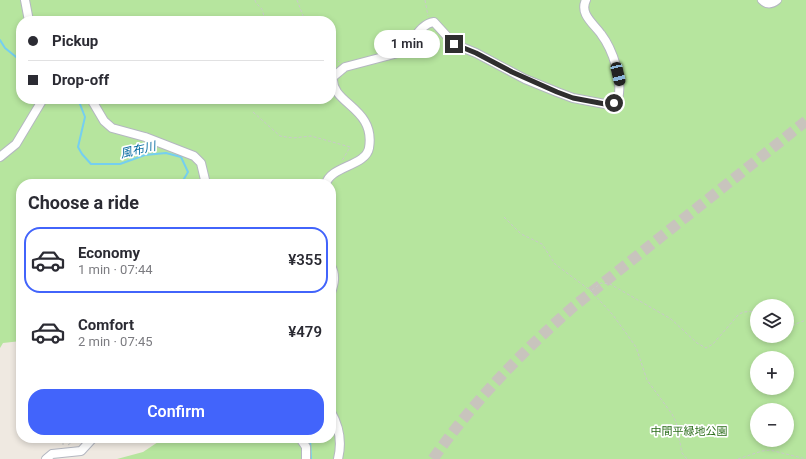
<!DOCTYPE html>
<meta charset="utf-8">
<style>
:root{--surface:#fff;--page:#f7f7f7;--text:#2b2b33;--muted:#7c7c81;--line:#e1e1e2;--accent:#4264fb}
body{margin:0;font-family:Roboto,"Noto Sans JP",sans-serif;background:var(--page);color:var(--text);height:100vh;display:flex;flex-direction:column;font-size:15px;white-space:nowrap}
*{box-sizing:border-box;margin:0}
p{font-size:13px;color:var(--muted)}
.icon{flex:none;width:22px;height:22px;fill:none;stroke:currentColor;stroke-width:2;stroke-linecap:round;stroke-linejoin:round}
.map{position:relative;flex:1;overflow:hidden}
.side{position:absolute;left:16px;top:179px;width:320px;height:264px;display:flex;flex-direction:column;background:var(--surface);border-radius:16px;box-shadow:0 2px 6px #0003}
.side>*{flex:none}
.top-card{position:absolute;left:16px;top:16px;width:320px;height:88px;border-radius:16px;box-shadow:0 2px 6px #0003;display:grid;align-content:center;height:88px;padding:0 12px;background:var(--surface)}
.controls{position:absolute;left:750px;top:299px;display:grid;gap:8px}
.controls a{display:grid;place-items:center;width:44px;height:44px;border-radius:50%;background:var(--surface);box-shadow:0 2px 6px #0003;font-size:20px}
.end{position:absolute;width:18px;height:18px;margin:-9px;border:5px solid #2e2e2e;background:#fff;box-shadow:0 0 0 2px #fff}
.from{border-radius:50%}
.bubble{position:absolute;height:28px;border-radius:14px;background:var(--surface);box-shadow:0 2px 6px #0003;font-size:13px;font-weight:600;line-height:28px;text-align:center}
.car{position:absolute;width:12px;height:24px;margin:-12px -6px;border-radius:5px;box-shadow:0 0 3px 1px #0007;background:linear-gradient(#222 24%,#8ab4d8 0 40%,#222 0 76%,#8ab4d8 0 86%,#222 0)}
.top-card b{display:flex;align-items:center;gap:14px;height:38px;font-size:15px}
.top-card b+b{border-top:1px solid var(--line)}
.top-card i{width:10px;height:10px;background:var(--text)}
ul{padding:0;list-style:none}
li{display:flex;align-items:center;gap:12px;height:66px;margin:0 8px 6px;padding:0 4px;border:2px solid transparent;border-radius:16px}
li div{flex:1}
li b{display:block;font-size:15px}
li em{font-style:normal;font-weight:600}
li.active{border-color:var(--accent)}
li>.icon{width:36px;height:36px;stroke-width:1.5}
h2{padding:0 12px;font-size:18px;line-height:48px}
.action{display:flex;gap:8px;margin-top:auto;padding:8px 12px}
.action a{flex:1;height:46px;border-radius:16px;background:var(--accent);color:#fff;font-size:16px;font-weight:600;line-height:46px;text-align:center}
.map>svg:first-child{display:block}
.green{fill:#b6e59e;fill-rule:evenodd}
.lines{fill:none;stroke-linecap:round;stroke-linejoin:round}
.stream{stroke:#75cff0;stroke-width:2}
.highway-tunnel{stroke:#c8c4bd;stroke-width:11;stroke-dasharray:11 5.5;stroke-linecap:butt}
.minor-casing{stroke:#b4b7c1;stroke-width:10}
.path{stroke:#c9c9c9;stroke-width:1;stroke-dasharray:3 2;stroke-linecap:butt}
.minor{stroke:#fff;stroke-width:8}
.route{stroke:#2e2e2e;stroke-width:5}
.labels{text-anchor:middle;stroke-width:3.5;stroke-linejoin:round;paint-order:stroke}
.park-label{font-size:11px;fill:#2c6e1b;stroke:#fff}
.water-label{font-size:12px;font-style:italic;fill:#0d6fa3;stroke:#fff}
</style>
<div class="map">
<svg width="806" height="459" viewBox="0 0 806 459">
<rect width="100%" height="100%" fill="#efe9e1"/>
<path class="green" d="M0 0H806V459H117L143 452 164 438H331V184H21V341L3 343 0 348ZM21 21H331V99H21ZM757 306H787V336H757ZM757 358H787V388H757ZM757 410H787V440H757Z"/>
<g class="lines">
<path class="stream" d="M0 40 5 48 21 61
M78 99 85 117 78 147 82 154 91 164H120L145 155 166 153 181 157 188 172 181 184
M310 438 311 459"/>
<path class="highway-tunnel" d="M433 459C473 402 521 353 573 307L806 121"/>
<defs>
<path id="minor" d="M25 0 29 21
M762 0C767 5 772 4 777 0
M91 99 104 121 112 128 145 137 194 156 201 163 206 184
M0 157 16 144 43 99
M326 184C330 166 366 166 369 148 376 107 330 104 333 77L345 67 402 52C413 43 419 24 434 22L454 44 476 53 525 79 557 92 573 98 605 104 614 103 618 99C623 80 613 50 601 34 594 24 579 14 586 0
M331 215V219
M331 266C336 275 334 284 331 293
M331 412C339 426 342 443 338 459
M300 438 306 447V459
M46 459 52 454 81 451 93 438"/>
</defs>
<use href="#minor" class="minor-casing"/>
<path class="path" d="M255 0C256 4 258 5 261 8 264 12 263 17 266 21
M297 0 305 21
M425 0 428 16
M331 54 339 62
M253 112 280 136 293 138 311 136 350 147 342 161
M504 217 521 234 542 244 555 264 591 291 613 315 636 347 647 380 672 414 676 422 682 453 687 459
M592 290 601 283 610 284 671 319 697 343 706 348 713 344 739 314 744 312 757 311
M787 324 793 325 806 320
M63 445V442L66 438
M68 445 78 438
M738 459 762 451 770 450 806 459"/>
<use href="#minor" class="minor"/>
</g>
<g class="lines">
<path class="route" d="M454 44 476 53 512 72 557 92 573 98 605 104 614 103"/>
</g>
<g class="labels">
<g class="park-label">
<text x="689" y="435">中間平緑地公園</text>
</g>
<g class="water-label">
<text transform="translate(138 150) rotate(-13)" y="4">風布川</text>
</g>
</g>
</svg>
<div class="controls">
<a><svg class="icon" aria-label="layers" viewBox="0 0 24 24"><path d="M12 4l9 5-9 5-9-5zM3 14l9 5 9-5"/></svg></a>
<a>+</a>
<a>−</a>
</div>
<i class="end from" style="left:614px;top:103px"></i>
<i class="end" style="left:454px;top:44px"></i>
<div class="bubble" style="left:374px;top:30px;width:66px">1 min</div>
<i class="car" style="left:618px;top:74px;rotate:167deg"></i>
<div class="top-card">
<b><i class="from"></i>Pickup</b>
<b><i></i>Drop-off</b>
</div>
<section class="side">
<h2>Choose a ride</h2>
<ul>
<li class="active"><svg class="icon" aria-label="car" viewBox="0 0 24 24"><path d="M5 17H2v-5l4-1 3-4h7l3 4 3 1v5h-3M9 17h6M6 11h13"/><circle cx="7" cy="17" r="2"/><circle cx="17" cy="17" r="2"/></svg><div><b>Economy</b><p>1 min · 07:44</p></div><em>¥355</em></li>
<li><svg class="icon" aria-label="car" viewBox="0 0 24 24"><path d="M5 17H2v-5l4-1 3-4h7l3 4 3 1v5h-3M9 17h6M6 11h13"/><circle cx="7" cy="17" r="2"/><circle cx="17" cy="17" r="2"/></svg><div><b>Comfort</b><p>2 min · 07:45</p></div><em>¥479</em></li>
</ul>
<div class="action"><a>Confirm</a></div>
</section>
</div>
